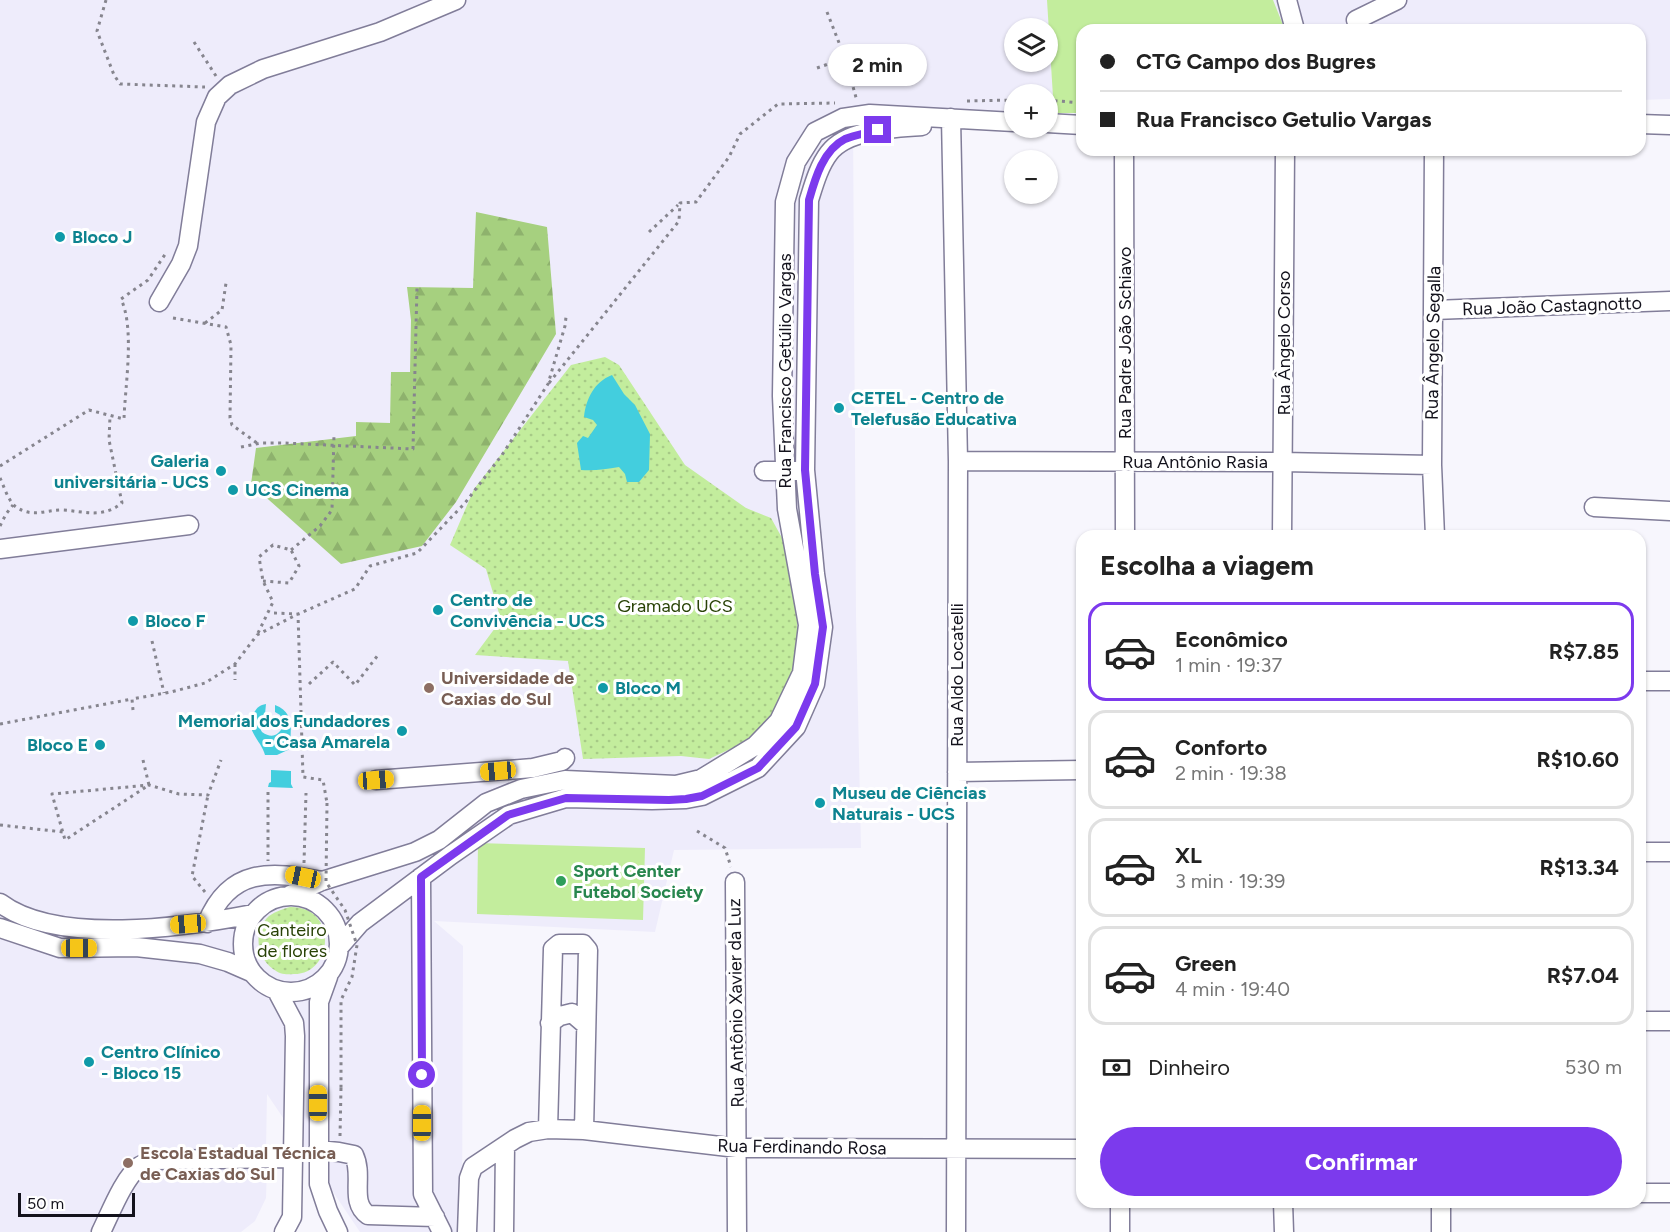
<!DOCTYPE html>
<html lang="pt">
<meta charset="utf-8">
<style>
:root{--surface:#fff;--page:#f6f6f6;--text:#222;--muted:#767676;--line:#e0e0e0;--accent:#7c3aed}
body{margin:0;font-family:Figtree,sans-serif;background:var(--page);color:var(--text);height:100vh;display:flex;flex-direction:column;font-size:22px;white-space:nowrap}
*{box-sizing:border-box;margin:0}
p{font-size:20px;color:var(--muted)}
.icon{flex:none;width:33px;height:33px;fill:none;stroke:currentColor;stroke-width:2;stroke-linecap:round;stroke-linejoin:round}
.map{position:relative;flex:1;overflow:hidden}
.details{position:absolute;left:1076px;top:530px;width:570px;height:678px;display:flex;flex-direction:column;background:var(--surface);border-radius:18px;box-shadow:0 2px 4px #0004}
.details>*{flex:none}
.guide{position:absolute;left:1076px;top:24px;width:570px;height:132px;border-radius:18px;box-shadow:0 2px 4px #0004;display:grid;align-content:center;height:132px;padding:0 24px;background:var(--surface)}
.fabs{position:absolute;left:1004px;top:18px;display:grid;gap:12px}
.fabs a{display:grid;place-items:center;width:54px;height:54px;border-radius:50%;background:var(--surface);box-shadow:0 2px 4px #0004;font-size:30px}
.scale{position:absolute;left:18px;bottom:15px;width:117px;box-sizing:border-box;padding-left:6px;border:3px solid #13121c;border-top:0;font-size:16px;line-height:21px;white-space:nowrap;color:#13121c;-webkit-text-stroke:4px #fff;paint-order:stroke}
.end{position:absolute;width:27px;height:27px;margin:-14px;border:8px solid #7c3aed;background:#fff;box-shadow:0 0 0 3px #fff}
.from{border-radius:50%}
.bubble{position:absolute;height:42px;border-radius:21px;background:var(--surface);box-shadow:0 2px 4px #0004;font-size:20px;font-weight:700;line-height:42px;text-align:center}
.car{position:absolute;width:18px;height:36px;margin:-18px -9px;border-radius:8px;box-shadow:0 0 4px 2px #0007;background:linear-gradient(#f5c518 24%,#345 0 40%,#f5c518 0 76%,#345 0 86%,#f5c518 0)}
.guide b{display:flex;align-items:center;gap:21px;height:57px;font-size:22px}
.guide b+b{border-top:2px solid var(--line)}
.guide i{width:15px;height:15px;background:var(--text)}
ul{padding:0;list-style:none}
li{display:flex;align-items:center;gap:18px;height:99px;margin:0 12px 9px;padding:0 12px;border:3px solid var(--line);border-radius:18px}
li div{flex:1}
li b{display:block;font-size:22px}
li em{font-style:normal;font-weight:700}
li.active{border-color:var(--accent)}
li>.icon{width:54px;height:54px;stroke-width:1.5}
h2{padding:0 24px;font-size:27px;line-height:72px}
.pay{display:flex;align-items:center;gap:15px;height:66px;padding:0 24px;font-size:22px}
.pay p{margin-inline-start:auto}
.cta{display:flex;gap:12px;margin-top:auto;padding:12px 24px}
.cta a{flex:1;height:69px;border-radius:36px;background:var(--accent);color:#fff;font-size:24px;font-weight:700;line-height:69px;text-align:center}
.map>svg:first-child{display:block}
.built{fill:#eeecfb;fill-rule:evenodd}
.grass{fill:url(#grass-dots)}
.forest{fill:url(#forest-firs)}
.park{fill:#c3ed9d}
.water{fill:#43cede}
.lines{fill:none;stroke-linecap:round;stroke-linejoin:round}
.minor-casing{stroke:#817d99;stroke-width:21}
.path{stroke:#86858e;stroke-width:3;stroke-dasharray:3 4.5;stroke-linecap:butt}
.minor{stroke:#fff;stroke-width:18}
.path-bridge{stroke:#86858e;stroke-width:3;stroke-dasharray:3 4.5;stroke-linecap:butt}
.route{stroke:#7c3aed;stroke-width:8}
.culture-dot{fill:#0f9aa8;stroke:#fff;stroke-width:2}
.education-dot{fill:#8d6e63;stroke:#fff;stroke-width:2}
.leisure-dot{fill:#2e9e5b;stroke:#fff;stroke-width:2}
.labels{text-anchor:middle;stroke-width:6;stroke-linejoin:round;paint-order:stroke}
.culture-label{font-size:18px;font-weight:bold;fill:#0d838f;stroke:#fff;text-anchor:start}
.street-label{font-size:18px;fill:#13121c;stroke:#fff}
.park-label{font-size:18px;fill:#284206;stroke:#fff}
.education-label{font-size:18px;font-weight:bold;fill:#785e54;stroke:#fff;text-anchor:start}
.leisure-label{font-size:18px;font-weight:bold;fill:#27864d;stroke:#fff;text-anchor:start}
</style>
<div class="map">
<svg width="1670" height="1232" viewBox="0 0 1670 1232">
<defs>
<pattern id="grass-dots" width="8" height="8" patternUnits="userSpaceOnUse" patternTransform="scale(1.5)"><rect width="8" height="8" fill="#c3ed9d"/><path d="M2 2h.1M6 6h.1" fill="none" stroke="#a7ca87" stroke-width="1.8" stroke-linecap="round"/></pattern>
<pattern id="forest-firs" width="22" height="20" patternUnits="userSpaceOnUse" patternTransform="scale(1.5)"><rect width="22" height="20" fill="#a6d07f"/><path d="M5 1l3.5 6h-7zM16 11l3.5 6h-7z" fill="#8eb26d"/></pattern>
</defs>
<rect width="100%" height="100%" fill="#f7f6fd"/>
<path class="built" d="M0 0H1670V99L1640 100V30H1082L1081 113 1047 114V94H1014V115L853 119 856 615 861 848 674 850 655 932 434 921 463 946 462 1232H360L267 1094 266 1149 256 1150 267 1167 266 1198 255 1221 241 1232H0ZM1014 28H1047V62H1014Z"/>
<path class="grass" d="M605 357 619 365 685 465 746 508 771 518 786 545 798 609 796 657 785 697 766 723 743 743 709 759 681 756 583 759 568 661 475 655 501 620 486 569 450 545 474 489 571 365Z
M290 907C338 906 334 974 294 974 285 975 280 974 273 969 256 957 253 930 269 916 276 911 283 909 290 907Z"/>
<path class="forest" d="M476 212 547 227 556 334 456 502 422 546 341 564 251 484 256 448 356 436V422L390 423 391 372H410L411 320 407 287 473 288Z"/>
<path class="park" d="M1047 0H1273L1285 30H1082L1081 113H1054Z
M478 843 645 848 643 920 477 914Z"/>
<path class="water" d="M612 375 624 394 635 405 650 434 649 470 639 482H627L625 474 619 467C606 469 595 471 581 470L577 443 583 436 588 438 597 425 593 420 584 417C586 399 594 382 612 375Z
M266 704 265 714C257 718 258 725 262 732 272 739 278 736 284 725L280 715 275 712V705C296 713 290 730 290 749L277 755H265C261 740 243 729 254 713 257 707 260 705 266 704Z
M271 770 291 771V784L293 788 268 787 269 783 271 782Z"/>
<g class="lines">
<defs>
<path id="minor" d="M1287 0 1295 30
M1356 20 1397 0
M951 118 958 461 956 1232
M1047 123 1082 125
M1640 124 1670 125
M1124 150 1125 536
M1434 150 1432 465 1435 536
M159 302 181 264 188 246 206 122 217 97 230 85 263 69 380 32 456 0
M1434 310 1670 301
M958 461 1283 462 1432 465
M764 471H797
M1594 507 1670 511
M1282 536 1285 150
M0 549 189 525
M1640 681H1670
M957 772 1082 770
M376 780 533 768 562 761 565 758
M1640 852H1670
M421 877 423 1194 442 1232
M735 882 737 1232
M290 895 322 881 415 852 439 840 486 803 521 789 565 780 676 785 701 779 755 746 779 721 802 673 808 625 787 509 782 396 785 202 796 162 815 132 843 118 870 114 1014 122
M243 944a48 48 0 1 1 96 0a48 48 0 1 1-96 0Z
M0 903C57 946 186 927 253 914
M207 923C230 867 271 871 322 881
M0 928 60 948 136 947 200 954 228 962 251 972
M340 946 360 923 451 855 509 815 566 798 652 800 686 799 702 796 758 768 796 727 815 684 823 627 815 574 805 470 809 200C814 184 819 166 829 153 847 129 895 128 922 126
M328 977 319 1002V1184L328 1211 338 1232
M277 991 294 1023 295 1036 292 1217 284 1232
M1640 1021H1670
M550 1023 560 1016 572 1013 586 1025
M548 1129 553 949 559 944H583L588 950 584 1130
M318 1150 339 1152 354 1155C364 1176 349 1202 368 1215L435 1217
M1640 1193H1670
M1120 1202V1232
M1283 1202 1284 1232
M1441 1202V1232
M101 1232C110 1214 124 1177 140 1166 144 1163 149 1162 154 1160L293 1158
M467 1232 469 1178 473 1167 515 1139 529 1132 548 1129 584 1130 737 1148 1082 1149
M504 1232 505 1146"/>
</defs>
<use href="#minor" class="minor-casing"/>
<path class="path" d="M106 0 97 31 114 75 120 84 205 87
M827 12 845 58
M194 42 216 76
M817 68 845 58 857 101
M1047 100 1082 103
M967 101 1014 100
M649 232 678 205
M173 318 226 327 231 345 230 418 232 425 257 443
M205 323 222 310 226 283
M549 383 679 221 680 203 696 202 729 157 740 134 778 104 835 103
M241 447 261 443H283L413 449 417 287
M0 466 89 410 124 419C125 386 135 329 121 299L148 280 166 253
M0 478C4 486 8 501 16 507 33 518 44 510 62 510 84 511 102 519 122 503L109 440 110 416
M0 526 6 514 13 505
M291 550 320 526 332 510 334 435
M274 613 298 614 303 777 323 780 327 803
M258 633 273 602 263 581 259 557 273 545 291 550 299 566 289 583 263 581
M152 641 164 693
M235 664V680
M309 684 333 662 355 685 378 655
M133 710 132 699 171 692 205 683 235 664 257 635 298 614 355 589 370 566 417 553 465 503 502 455 548 384 565 326 566 317
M0 724 132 699
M143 760 149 785 65 840 52 794 149 785 179 794 208 795 221 760
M268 792V861
M0 825 63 832
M697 831 725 848 731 867
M304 863 306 793
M205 892 192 876 208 795
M340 1136 341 1088"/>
<use href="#minor" class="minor"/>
<path class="path-bridge" d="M327 803 326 882 345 910 357 945 352 977 341 1000V1088"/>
</g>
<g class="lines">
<path class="route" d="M422 1075 421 877 508 815 566 798 669 800 686 799 702 796 758 768 796 727 815 684 823 627 815 574 805 470 809 200C815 179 823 150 845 139 855 135 868 133 878 130"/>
</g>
<g class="culture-dot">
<circle cx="60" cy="237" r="6"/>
<circle cx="839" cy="408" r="6"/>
<circle cx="221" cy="471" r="6"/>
<circle cx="233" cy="490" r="6"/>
<circle cx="438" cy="610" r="6"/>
<circle cx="133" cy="621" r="6"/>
<circle cx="603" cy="688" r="6"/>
<circle cx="402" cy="731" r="6"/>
<circle cx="100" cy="745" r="6"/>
<circle cx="820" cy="803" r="6"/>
<circle cx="89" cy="1062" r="6"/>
</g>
<g class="education-dot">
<circle cx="429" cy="688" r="6"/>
<circle cx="128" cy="1163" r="6"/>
</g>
<circle class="leisure-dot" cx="561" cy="881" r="6"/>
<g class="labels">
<g class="culture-label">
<text x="72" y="243">Bloco J</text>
<text x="851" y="404">CETEL - Centro de<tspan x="851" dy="21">Telefusão Educativa</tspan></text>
<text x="209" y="467" text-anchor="end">Galeria<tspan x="209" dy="21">universitária - UCS</tspan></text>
<text x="245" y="496">UCS Cinema</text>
<text x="450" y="606">Centro de<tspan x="450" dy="21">Convivência - UCS</tspan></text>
<text x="145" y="627">Bloco F</text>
<text x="615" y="694">Bloco M</text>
<text x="390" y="727" text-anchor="end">Memorial dos Fundadores<tspan x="390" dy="21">- Casa Amarela</tspan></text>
<text x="88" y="751" text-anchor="end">Bloco E</text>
<text x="832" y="799">Museu de Ciências<tspan x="832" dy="21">Naturais - UCS</tspan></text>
<text x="101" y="1058">Centro Clínico<tspan x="101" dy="21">- Bloco 15</tspan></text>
</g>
<g class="street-label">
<text transform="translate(1552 306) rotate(-2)" y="6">Rua João Castagnotto</text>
<text transform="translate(1125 343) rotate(-90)" y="6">Rua Padre João Schiavo</text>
<text transform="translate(1284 343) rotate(-90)" y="6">Rua Ângelo Corso</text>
<text transform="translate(1433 343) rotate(-89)" y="6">Rua Ângelo Segalla</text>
<text transform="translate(785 371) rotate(-90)" y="6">Rua Francisco Getúlio Vargas</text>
<text x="1195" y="468">Rua Antônio Rasia</text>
<text transform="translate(957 675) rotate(-90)" y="6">Rua Aldo Locatelli</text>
<text transform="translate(736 1003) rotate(-91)" y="6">Rua Antônio Xavier da Luz</text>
<text transform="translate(802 1147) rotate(1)" y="6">Rua Ferdinando Rosa</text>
</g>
<g class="park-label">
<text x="675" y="612">Gramado UCS</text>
<text x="292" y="936">Canteiro<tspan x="292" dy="21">de flores</tspan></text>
</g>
<g class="education-label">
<text x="441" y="684">Universidade de<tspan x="441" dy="21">Caxias do Sul</tspan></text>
<text x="140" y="1159">Escola Estadual Técnica<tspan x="140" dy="21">de Caxias do Sul</tspan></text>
</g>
<g class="leisure-label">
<text x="573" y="877">Sport Center<tspan x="573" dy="21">Futebol Society</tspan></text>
</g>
</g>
</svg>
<div class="fabs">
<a><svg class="icon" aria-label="layers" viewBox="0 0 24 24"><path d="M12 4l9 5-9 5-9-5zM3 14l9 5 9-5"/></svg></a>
<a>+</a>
<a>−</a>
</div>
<div class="scale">50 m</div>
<i class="end from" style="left:422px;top:1075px"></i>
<i class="end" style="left:878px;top:130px"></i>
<div class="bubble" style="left:828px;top:44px;width:99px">2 min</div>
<i class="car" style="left:498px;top:771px;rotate:265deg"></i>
<i class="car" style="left:376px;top:780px;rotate:86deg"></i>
<i class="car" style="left:303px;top:877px;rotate:282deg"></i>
<i class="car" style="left:188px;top:924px;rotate:266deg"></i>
<i class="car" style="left:79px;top:948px;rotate:90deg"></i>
<i class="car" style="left:318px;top:1103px;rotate:0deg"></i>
<i class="car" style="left:422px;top:1123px;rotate:0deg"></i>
<div class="guide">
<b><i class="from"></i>CTG Campo dos Bugres</b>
<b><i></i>Rua Francisco Getulio Vargas</b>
</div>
<section class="details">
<h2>Escolha a viagem</h2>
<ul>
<li class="active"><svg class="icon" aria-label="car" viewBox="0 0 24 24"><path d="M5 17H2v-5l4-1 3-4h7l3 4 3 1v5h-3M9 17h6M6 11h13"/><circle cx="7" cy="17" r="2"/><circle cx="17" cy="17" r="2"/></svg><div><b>Econômico</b><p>1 min · 19:37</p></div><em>R$7.85</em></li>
<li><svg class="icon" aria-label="car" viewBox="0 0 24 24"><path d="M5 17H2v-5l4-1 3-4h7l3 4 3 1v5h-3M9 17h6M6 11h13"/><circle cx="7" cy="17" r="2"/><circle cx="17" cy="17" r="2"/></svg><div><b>Conforto</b><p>2 min · 19:38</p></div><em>R$10.60</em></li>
<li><svg class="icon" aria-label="car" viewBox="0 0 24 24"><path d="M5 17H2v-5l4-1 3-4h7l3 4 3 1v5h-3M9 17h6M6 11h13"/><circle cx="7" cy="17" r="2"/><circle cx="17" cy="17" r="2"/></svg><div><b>XL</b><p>3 min · 19:39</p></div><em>R$13.34</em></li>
<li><svg class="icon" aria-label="car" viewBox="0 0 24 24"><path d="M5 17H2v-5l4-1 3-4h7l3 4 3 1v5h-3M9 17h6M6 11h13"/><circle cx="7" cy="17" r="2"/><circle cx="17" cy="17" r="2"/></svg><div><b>Green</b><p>4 min · 19:40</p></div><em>R$7.04</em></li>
</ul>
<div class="pay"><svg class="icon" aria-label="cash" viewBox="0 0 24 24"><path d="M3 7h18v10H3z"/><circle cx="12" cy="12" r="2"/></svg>Dinheiro<p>530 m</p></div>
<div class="cta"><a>Confirmar</a></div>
</section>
</div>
